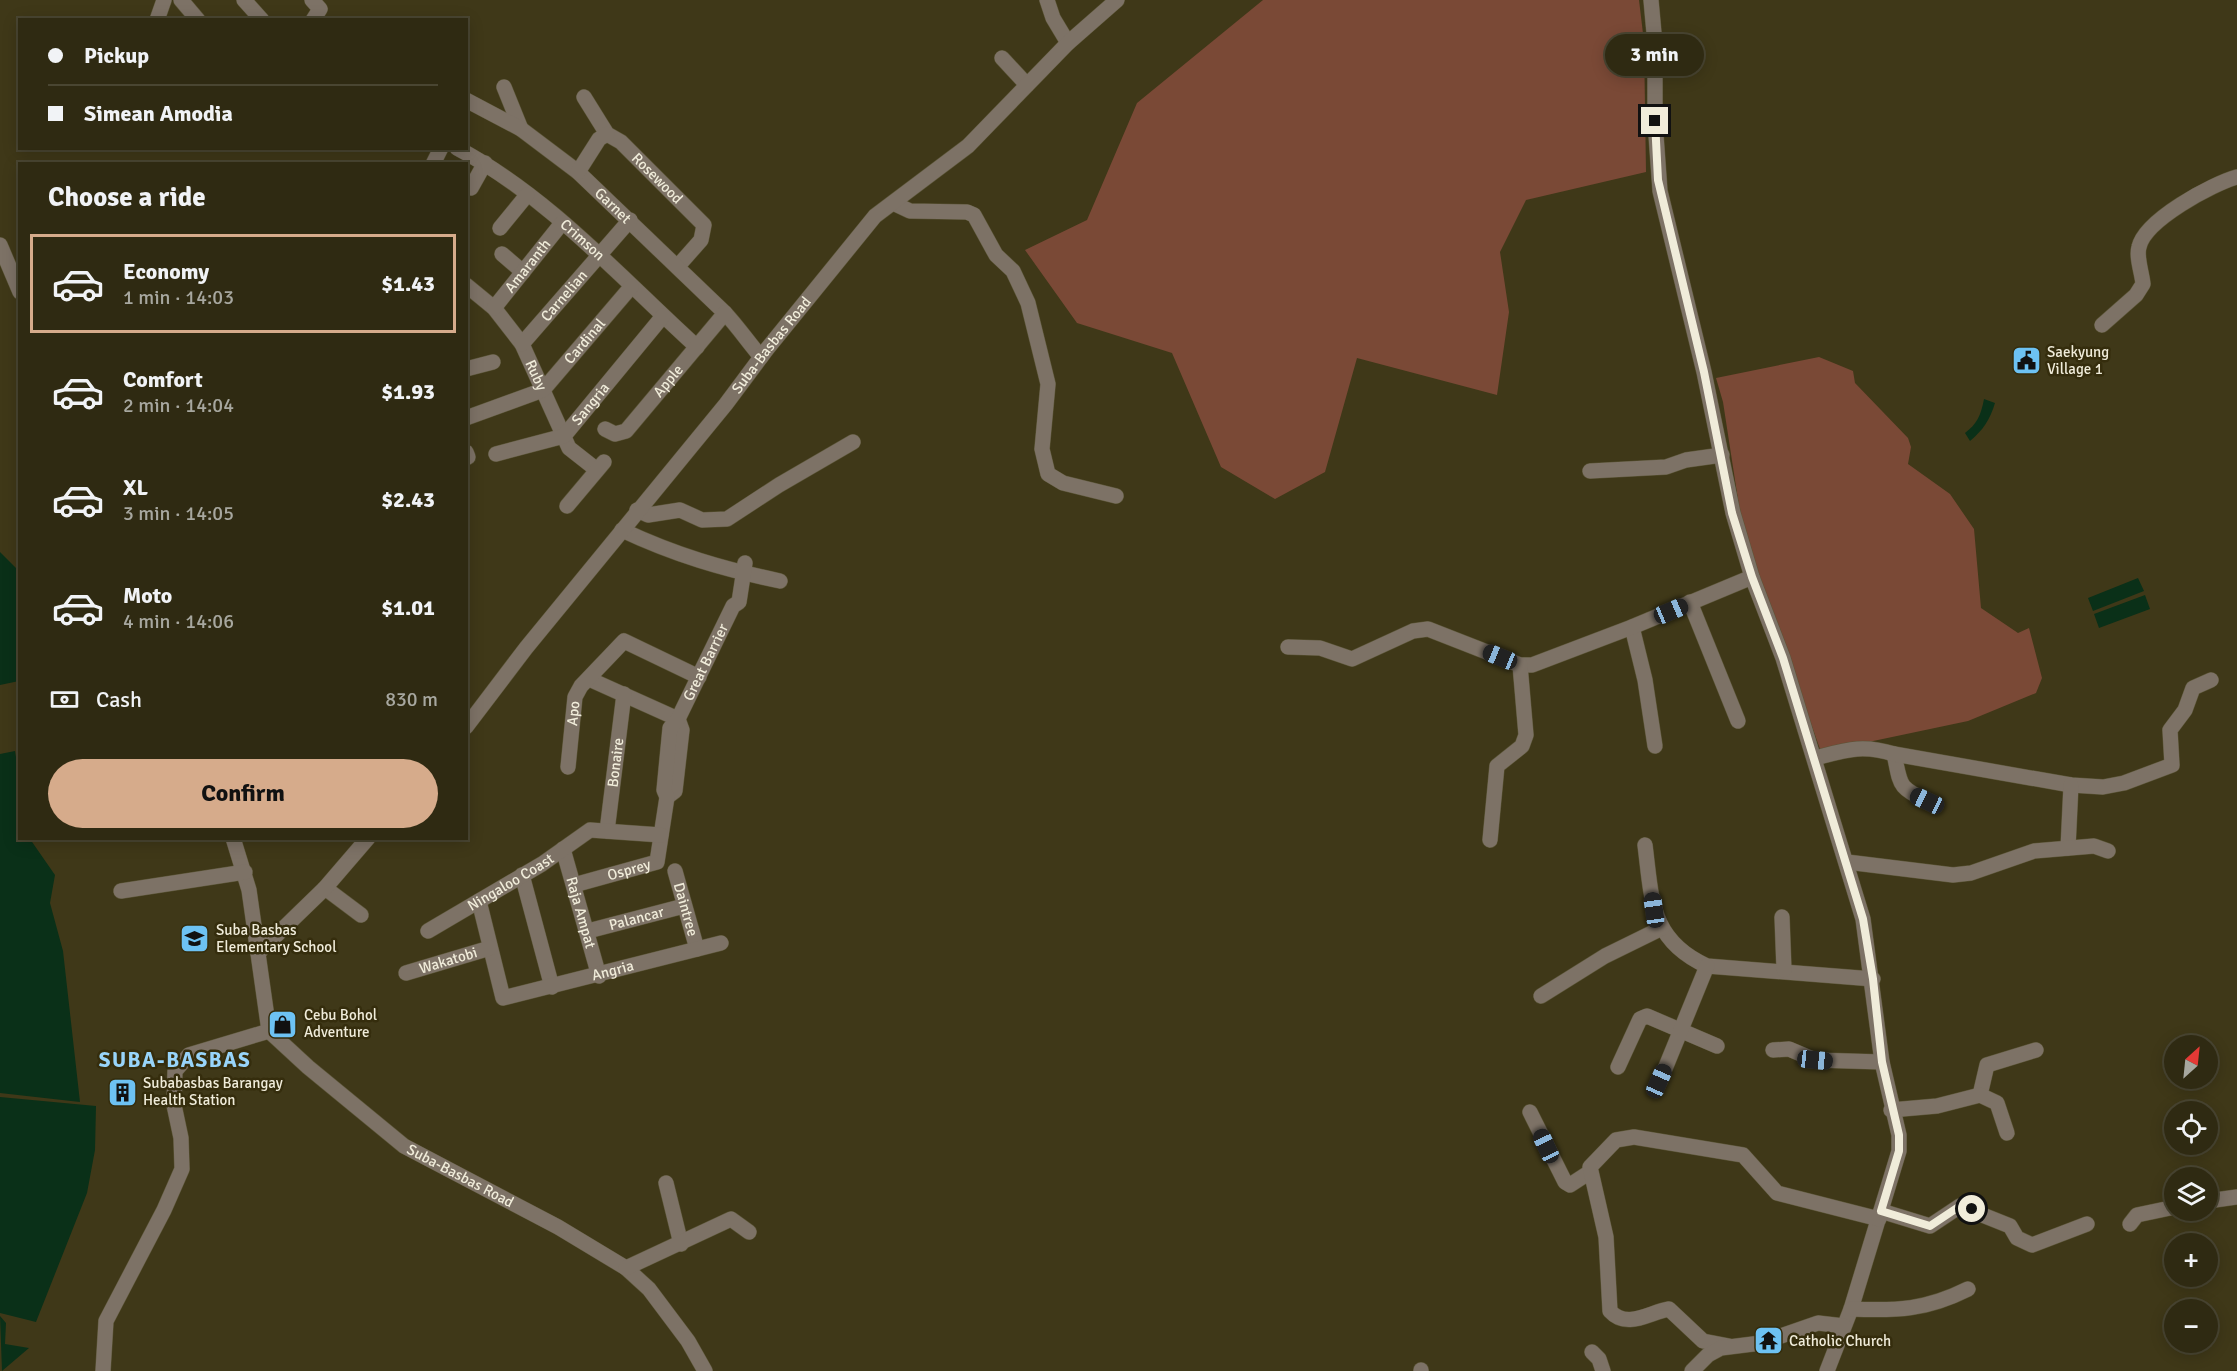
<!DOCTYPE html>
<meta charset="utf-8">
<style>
:root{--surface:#2f2a12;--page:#37321b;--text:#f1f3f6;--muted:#a7a79f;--line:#4a4632;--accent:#d6ab8b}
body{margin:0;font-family:Signika,sans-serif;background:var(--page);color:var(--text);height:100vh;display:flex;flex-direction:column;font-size:22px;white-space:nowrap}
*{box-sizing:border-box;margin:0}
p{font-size:20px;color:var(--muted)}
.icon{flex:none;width:33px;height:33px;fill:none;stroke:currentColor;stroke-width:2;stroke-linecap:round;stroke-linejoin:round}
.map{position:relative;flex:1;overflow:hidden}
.sheet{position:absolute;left:18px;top:162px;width:450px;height:678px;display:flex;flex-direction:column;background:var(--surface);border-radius:0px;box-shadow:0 3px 15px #0003,0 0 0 2px var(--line)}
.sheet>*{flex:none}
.guide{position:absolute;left:18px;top:18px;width:450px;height:132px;border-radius:0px;box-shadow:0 3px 15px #0003,0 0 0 2px var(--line);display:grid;align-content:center;height:132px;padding:0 30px;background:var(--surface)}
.needle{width:39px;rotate:27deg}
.fabs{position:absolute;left:2164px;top:1035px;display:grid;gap:12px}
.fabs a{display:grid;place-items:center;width:54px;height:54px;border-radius:50%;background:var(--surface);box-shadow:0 3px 15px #0003,0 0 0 2px var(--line);font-size:30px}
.end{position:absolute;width:27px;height:27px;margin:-14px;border:8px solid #f0ecda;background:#111;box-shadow:0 0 0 3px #111}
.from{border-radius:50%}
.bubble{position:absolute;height:42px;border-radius:21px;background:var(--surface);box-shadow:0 3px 15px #0003,0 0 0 2px var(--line);font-size:20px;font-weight:700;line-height:42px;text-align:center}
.car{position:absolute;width:18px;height:36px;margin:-18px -9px;border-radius:8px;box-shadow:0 0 4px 2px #0007;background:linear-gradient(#222 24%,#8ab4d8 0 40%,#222 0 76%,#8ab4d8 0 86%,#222 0)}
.guide b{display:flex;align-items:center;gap:21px;height:57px;font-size:22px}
.guide b+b{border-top:2px solid var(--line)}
.guide i{width:15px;height:15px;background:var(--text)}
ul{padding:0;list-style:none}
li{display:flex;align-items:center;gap:18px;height:99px;margin:0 12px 9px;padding:0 18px;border:3px solid transparent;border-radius:0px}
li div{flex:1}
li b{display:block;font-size:22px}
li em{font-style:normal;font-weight:700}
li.current{border-color:var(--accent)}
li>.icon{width:54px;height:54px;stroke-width:1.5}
h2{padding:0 30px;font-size:27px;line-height:72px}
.pay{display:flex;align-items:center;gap:15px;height:66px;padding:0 30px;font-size:22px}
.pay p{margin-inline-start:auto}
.primary-button{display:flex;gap:12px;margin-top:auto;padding:12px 30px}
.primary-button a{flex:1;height:69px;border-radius:36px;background:var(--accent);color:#111;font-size:24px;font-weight:700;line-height:69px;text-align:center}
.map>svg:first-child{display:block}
.green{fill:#7a4936}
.water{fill:#0a3018}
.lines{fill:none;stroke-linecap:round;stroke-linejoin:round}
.minor-casing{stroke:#5b5537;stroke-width:16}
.minor{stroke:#7d7266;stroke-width:15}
.route{stroke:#f0ecda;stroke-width:8}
.labels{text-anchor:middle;stroke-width:5;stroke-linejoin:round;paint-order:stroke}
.street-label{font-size:15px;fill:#f0ecda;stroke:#352d0d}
.poi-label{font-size:15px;fill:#f0ecda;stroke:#352d0d;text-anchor:start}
.district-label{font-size:21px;font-weight:bold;letter-spacing:1.5px;fill:#98d4f9;stroke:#352d0d}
</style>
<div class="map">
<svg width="2237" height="1371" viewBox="0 0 2237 1371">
<rect width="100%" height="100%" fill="#3f3818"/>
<path class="green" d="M1263 0H1639L1644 42 1646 172 1526 200 1500 252 1509 312 1497 395 1357 358 1325 472 1275 499 1221 467 1172 353 1077 323 1025 250 1087 220 1137 103Z
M1819 357 1853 371 1855 383 1908 438 1911 447 1908 464 1950 494 1974 529 1981 608 2018 633 2029 628 2042 678 2036 693 1968 721 1821 752 1743 532 1723 402 1716 378Z"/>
<path class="water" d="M1984 399 1995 403C1990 420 1983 430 1970 441L1965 433C1977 424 1981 415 1984 399Z
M0 552 20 572 19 681 0 685Z
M2138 578 2144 591 2093 611 2088 598Z
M2145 595 2150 609 2099 628 2094 614Z
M15 751 20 782V838L30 839 55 875 50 903 63 951 80 1102 0 1093V754Z
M0 1097 96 1106 95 1150 87 1193 36 1322 0 1313Z
M0 1316 6 1323 5 1344 29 1348 2 1371Z"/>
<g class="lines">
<defs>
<g id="minor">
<path d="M181 0 198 20"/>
<path d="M244 0 262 20"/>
<path d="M312 0 320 9 313 20"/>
<path d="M1047 0 1053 18 1068 43"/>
<path d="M1651 0 1655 44V121L1660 191 1704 372 1733 513 1752 577 1783 658 1863 919 1882 1062 1899 1135V1151L1851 1309 1827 1371"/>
<path d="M157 20 164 0"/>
<path d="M1002 58 1027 85"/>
<path d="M504 87 521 129"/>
<path id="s1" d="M584 97 607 134 621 142 704 225 701 240 678 266"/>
<path id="s2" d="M466 100 521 129 578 172 725 313C739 328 748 342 761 357"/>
<path id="s3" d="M457 148C548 196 621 278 697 347"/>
<path d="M433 164 441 148"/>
<path d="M578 172 599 139 607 134"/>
<path d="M471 188 485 163"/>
<path d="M893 203 910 211 967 212 974 215 996 255 1013 271 1028 303 1048 384 1042 449 1048 474 1063 483 1116 496"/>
<path d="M500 228 527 195"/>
<path d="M0 245 20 292"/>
<path d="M502 254 523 272"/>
<path id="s4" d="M466 285 494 308 522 344 569 448 597 470"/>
<path id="s5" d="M494 308 562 223"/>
<path d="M2102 325 2136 295 2143 284C2142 273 2136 257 2139 247 2145 220 2212 184 2237 177"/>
<path id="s6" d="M522 344 630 220"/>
<path d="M466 369 493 362"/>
<path id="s7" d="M466 418 543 390 631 287"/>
<path id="s8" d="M605 429 615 434 626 431 725 313"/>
<path d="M466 452 468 457"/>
<path id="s9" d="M496 454 564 436 663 316"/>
<path d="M1590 471 1666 467 1686 460 1722 455"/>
<path d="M567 506 604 462"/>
<path d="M637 510 648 515 680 510 702 520 727 519 779 485 853 442"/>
<path d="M622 530C675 555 723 569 780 581"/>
<path d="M1690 602 1738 721"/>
<path d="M1632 627 1645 680 1655 746"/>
<path d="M1288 647 1320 648 1352 659 1413 631 1428 629 1520 665H1532L1632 627 1752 577"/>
<path d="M589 679 678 719"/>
<path id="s10" d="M466 727 526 648 726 404 767 349 875 216 968 146 1068 43 1117 0"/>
<path d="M1894 754C1901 785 1897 787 1927 801"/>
<path d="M1815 758C1846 750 1862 744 1894 754L2071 785 2103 787 2124 783 2172 765 2170 730 2185 710 2193 688 2211 680"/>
<path id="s11" d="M568 767 575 697 581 686 624 641 699 677"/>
<path d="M667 797 675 791 682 730 678 719"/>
<path id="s12" d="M607 831 624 694"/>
<path id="s13" d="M233 838 249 890 269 1031 308 1067 404 1146 558 1227 626 1268 649 1289 688 1341 705 1371"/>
<path d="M1490 840 1497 766 1522 746 1526 735 1520 665"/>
<path d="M1645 845C1652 900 1650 940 1707 966L1873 979"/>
<path d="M2068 848 2071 785"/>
<path id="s14" d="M563 849 599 976"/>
<path d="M1847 862 1953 875 1971 873 2034 851 2094 846 2108 851"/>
<path id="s15" d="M675 871 697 949"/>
<path d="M522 875 552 987"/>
<path id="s16" d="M574 885 657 862 667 797 664 790 670 728 678 719 733 606 739 602 745 563"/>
<path d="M325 888 361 915"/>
<path d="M121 891 245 872"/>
<path id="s17" d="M479 901 503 998 721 943"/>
<path d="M1782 917 1784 970"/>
<path id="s18" d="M428 931 542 864 590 830 661 835"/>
<path id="s19" d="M588 931 684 906"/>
<path d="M258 953 325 888 368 838"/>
<path id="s20" d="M406 973 490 948"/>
<path d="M1541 996 1605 956 1662 928"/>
<path d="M1773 1050 1789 1049 1815 1060 1882 1062"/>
<path d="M1618 1067 1640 1019 1647 1016 1717 1046"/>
<path d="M1660 1081 1707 966"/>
<path d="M1980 1095 1987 1065 2036 1050"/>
<path d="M1891 1110 1937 1106 1980 1095 1997 1103 2007 1133"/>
<path d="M1530 1112 1565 1182 1570 1185 1590 1172"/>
<path d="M666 1183 681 1244"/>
<path d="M2208 1201 2237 1197"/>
<path d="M1881 1211 1930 1226 1960 1206 2010 1226 2017 1238 2032 1245 2087 1224"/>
<path d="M2130 1224 2137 1215 2175 1207"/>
<path d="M626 1268 731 1219 749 1232"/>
<path d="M1851 1309C1897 1311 1926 1310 1968 1289"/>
<path d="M1729 1346 1703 1341 1669 1309C1650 1312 1627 1330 1610 1311L1606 1237 1590 1167 1616 1140 1634 1137 1743 1155 1777 1193 1879 1219"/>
<path d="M1592 1352 1599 1359 1603 1371"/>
<path d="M1421 1370V1371"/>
<path d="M103 1371 106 1321 164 1210 182 1169 181 1138 174 1105 175 1071 189 1055 269 1031"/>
<path d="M1692 1371 1708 1355 1721 1348 1761 1343 1818 1323 1844 1326"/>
</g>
</defs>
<use href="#minor" class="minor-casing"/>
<use href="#minor" class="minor"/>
</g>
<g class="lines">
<path class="route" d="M1655 121 1658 180 1704 372 1732 513 1752 577 1783 658 1863 919 1873 979 1882 1062 1899 1135V1151L1881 1211 1930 1226 1960 1206 1972 1209"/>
</g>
<defs>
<symbol id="civic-square" viewBox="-11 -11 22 22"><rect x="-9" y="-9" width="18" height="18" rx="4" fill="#6dc2f3" stroke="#352d0d"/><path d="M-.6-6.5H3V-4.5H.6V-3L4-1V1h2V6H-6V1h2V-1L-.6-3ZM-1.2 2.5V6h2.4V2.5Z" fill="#111"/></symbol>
<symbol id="school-square" viewBox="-11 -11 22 22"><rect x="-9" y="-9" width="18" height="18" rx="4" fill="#6dc2f3" stroke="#352d0d"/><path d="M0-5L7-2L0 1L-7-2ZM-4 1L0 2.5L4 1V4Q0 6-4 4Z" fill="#111"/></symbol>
<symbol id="shop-square" viewBox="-11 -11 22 22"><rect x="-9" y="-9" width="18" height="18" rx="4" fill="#6dc2f3" stroke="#352d0d"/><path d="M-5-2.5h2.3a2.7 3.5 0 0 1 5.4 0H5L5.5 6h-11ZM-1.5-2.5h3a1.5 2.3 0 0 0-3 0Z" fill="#111"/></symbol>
<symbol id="building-square" viewBox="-11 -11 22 22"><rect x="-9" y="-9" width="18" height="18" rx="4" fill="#6dc2f3" stroke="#352d0d"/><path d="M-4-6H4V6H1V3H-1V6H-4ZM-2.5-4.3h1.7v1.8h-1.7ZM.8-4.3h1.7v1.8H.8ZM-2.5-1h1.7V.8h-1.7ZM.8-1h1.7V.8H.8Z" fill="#111"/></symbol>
<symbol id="temple-square" viewBox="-11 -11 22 22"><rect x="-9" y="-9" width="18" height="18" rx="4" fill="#6dc2f3" stroke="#352d0d"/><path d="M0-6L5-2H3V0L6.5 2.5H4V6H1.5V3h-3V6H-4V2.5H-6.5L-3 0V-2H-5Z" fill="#111"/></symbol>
</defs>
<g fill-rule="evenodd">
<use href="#civic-square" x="2010" y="344" width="33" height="33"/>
<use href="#school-square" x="178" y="922" width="33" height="33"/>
<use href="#shop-square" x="266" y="1008" width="33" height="33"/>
<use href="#building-square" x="106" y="1076" width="33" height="33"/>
<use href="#temple-square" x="1752" y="1324" width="33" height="33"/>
</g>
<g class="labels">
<g class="street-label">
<text dy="5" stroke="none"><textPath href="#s1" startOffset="111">Rosewood</textPath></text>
<text dy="5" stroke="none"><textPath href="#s2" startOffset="182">Garnet</textPath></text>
<text dy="5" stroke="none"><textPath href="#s3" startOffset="156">Crimson</textPath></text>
<text dy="5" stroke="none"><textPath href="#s5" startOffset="54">Amaranth</textPath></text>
<text dy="5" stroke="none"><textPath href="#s6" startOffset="64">Carnelian</textPath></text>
<text dy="5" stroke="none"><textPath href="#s7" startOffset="146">Cardinal</textPath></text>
<text dy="5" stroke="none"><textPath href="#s10" startOffset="489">Suba-Basbas Road</textPath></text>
<text dy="5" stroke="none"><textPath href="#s4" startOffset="116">Ruby</textPath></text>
<text dy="5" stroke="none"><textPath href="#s8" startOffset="88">Apple</textPath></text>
<text dy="5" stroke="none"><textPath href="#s9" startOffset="112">Sangria</textPath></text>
<text dy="5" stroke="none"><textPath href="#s16" startOffset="297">Great Barrier</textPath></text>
<text dy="5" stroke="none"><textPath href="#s11" startOffset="54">Apo</textPath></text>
<text dy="5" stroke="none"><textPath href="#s12" startOffset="69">Bonaire</textPath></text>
<text dy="5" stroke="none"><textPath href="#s16" startOffset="57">Osprey</textPath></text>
<text dy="5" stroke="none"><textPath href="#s18" startOffset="96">Ningaloo Coast</textPath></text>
<text dy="5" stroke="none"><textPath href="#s15" startOffset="40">Daintree</textPath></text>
<text dy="5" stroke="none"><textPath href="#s14" startOffset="66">Raja Ampat</textPath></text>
<text dy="5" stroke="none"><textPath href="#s19" startOffset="50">Palancar</textPath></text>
<text dy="5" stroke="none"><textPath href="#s20" startOffset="44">Wakatobi</textPath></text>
<text dy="5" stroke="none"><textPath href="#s17" startOffset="213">Angria</textPath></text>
<text dy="5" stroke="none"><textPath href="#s13" startOffset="438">Suba-Basbas Road</textPath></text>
</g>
<g class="poi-label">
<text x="2047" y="357">Saekyung<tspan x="2047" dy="17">Village 1</tspan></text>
<text x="216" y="935">Suba Basbas<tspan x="216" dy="17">Elementary School</tspan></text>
<text x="304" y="1020">Cebu Bohol<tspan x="304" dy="17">Adventure</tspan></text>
<text x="143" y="1088">Subabasbas Barangay<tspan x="143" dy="17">Health Station</tspan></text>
<text x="1789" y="1346">Catholic Church</text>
</g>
<g class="district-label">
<text x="175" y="1067">SUBA-BASBAS</text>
</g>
</g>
</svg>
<div class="fabs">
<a><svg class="needle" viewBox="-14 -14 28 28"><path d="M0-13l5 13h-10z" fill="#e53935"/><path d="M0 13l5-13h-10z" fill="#a7a79f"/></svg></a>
<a><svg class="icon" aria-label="locate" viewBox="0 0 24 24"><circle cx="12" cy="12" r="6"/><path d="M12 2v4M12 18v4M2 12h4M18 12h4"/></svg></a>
<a><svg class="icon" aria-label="layers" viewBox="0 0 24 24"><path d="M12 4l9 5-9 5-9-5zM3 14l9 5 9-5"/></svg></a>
<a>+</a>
<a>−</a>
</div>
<i class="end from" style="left:1972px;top:1209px"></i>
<i class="end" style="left:1655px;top:121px"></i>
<div class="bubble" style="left:1605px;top:34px;width:99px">3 min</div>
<i class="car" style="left:1671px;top:611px;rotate:67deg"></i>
<i class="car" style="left:1500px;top:657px;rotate:292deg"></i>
<i class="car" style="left:1927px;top:801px;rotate:295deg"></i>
<i class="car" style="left:1654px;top:910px;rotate:352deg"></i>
<i class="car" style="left:1815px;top:1060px;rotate:96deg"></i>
<i class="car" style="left:1659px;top:1081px;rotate:24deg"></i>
<i class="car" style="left:1546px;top:1146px;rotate:335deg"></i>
<div class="guide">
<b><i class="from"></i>Pickup</b>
<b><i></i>Simean Amodia</b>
</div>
<section class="sheet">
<h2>Choose a ride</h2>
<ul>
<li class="current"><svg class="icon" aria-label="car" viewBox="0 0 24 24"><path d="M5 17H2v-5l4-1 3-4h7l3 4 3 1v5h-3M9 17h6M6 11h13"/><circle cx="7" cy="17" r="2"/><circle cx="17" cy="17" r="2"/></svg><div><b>Economy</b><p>1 min · 14:03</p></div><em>$1.43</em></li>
<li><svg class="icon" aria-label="car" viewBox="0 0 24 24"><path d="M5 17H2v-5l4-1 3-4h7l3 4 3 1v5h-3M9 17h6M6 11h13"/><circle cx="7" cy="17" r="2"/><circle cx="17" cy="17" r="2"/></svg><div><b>Comfort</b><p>2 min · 14:04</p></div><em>$1.93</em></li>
<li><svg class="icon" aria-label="car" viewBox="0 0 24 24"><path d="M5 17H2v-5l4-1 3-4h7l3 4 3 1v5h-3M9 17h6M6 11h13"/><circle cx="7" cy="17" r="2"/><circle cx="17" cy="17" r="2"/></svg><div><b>XL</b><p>3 min · 14:05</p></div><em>$2.43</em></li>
<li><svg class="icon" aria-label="car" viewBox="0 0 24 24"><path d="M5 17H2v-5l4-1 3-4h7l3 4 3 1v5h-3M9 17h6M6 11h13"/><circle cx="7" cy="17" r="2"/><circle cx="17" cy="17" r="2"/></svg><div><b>Moto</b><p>4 min · 14:06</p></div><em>$1.01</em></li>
</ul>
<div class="pay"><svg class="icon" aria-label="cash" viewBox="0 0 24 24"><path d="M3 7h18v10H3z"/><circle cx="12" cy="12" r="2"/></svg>Cash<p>830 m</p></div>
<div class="primary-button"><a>Confirm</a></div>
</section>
</div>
